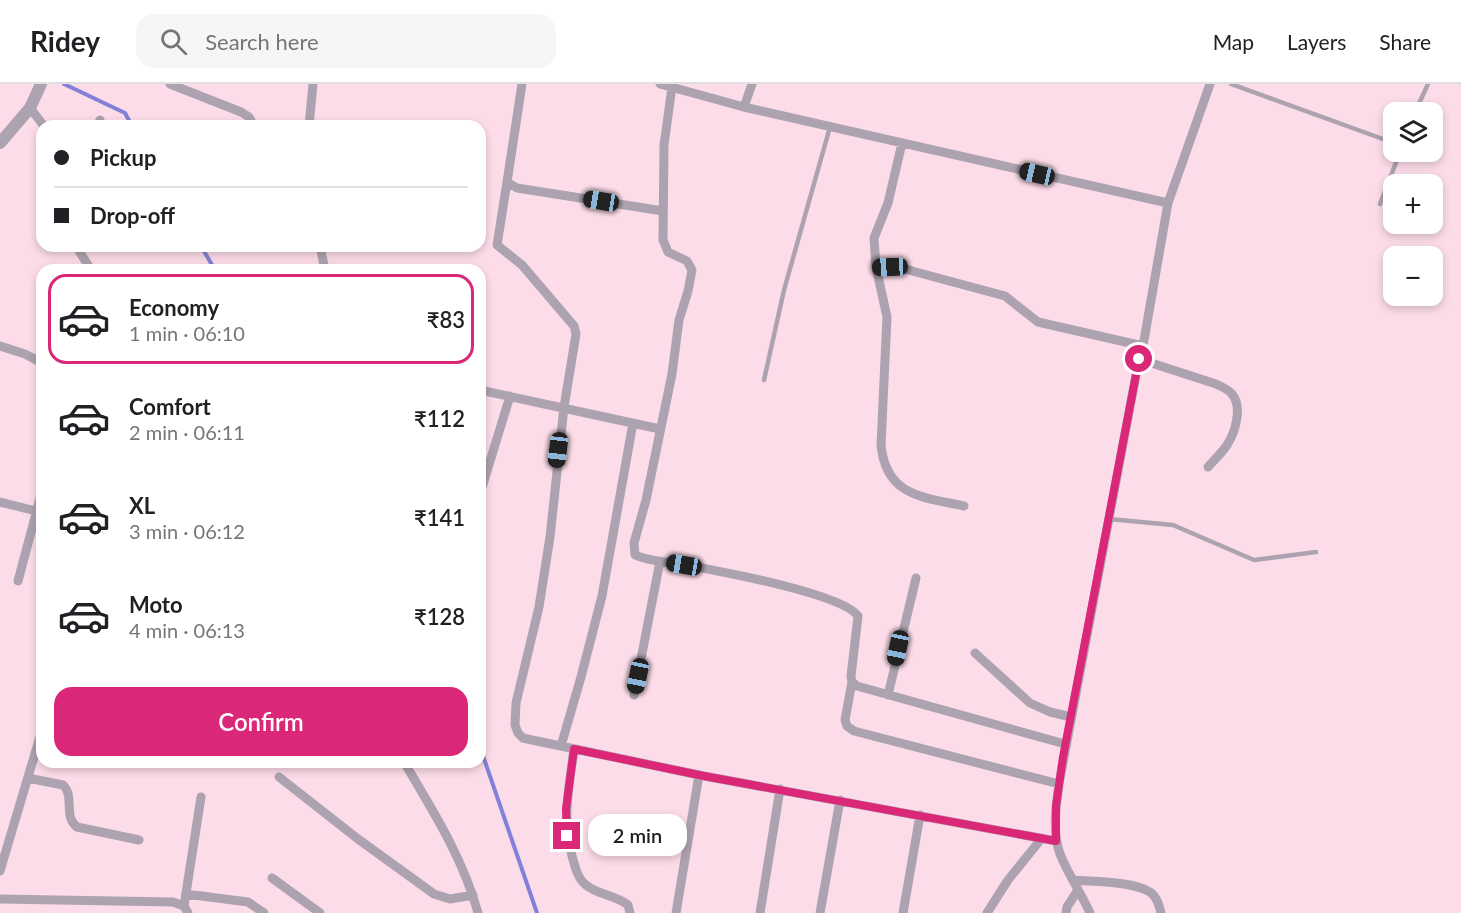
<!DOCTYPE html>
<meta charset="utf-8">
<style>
:root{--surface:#fff;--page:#f6f6f6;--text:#202124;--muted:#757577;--line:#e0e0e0;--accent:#db2777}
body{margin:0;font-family:Lato,sans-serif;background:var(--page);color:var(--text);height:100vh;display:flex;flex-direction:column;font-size:22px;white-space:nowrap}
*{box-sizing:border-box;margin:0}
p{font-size:20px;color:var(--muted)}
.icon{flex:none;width:33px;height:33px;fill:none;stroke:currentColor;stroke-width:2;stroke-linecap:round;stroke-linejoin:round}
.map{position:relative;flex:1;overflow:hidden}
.details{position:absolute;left:36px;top:180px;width:450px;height:504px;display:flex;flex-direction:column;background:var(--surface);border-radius:18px;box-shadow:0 3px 9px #0003}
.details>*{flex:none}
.hud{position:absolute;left:36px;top:36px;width:450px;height:132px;border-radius:18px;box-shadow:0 3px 9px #0003;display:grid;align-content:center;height:132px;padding:0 18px;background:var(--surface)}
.controls{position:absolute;left:1383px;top:18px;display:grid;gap:12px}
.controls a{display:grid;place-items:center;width:60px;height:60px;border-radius:12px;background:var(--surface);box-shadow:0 3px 9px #0003;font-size:30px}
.end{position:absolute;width:27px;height:27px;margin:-14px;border:8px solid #db2777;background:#fff;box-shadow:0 0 0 3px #fff}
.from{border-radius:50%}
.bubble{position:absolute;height:42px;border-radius:18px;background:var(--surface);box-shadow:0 3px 9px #0003;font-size:20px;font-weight:600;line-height:42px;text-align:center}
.car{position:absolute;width:18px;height:36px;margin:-18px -9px;border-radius:8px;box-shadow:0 0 4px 2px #0007;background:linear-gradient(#222 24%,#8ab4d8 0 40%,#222 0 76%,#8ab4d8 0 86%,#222 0)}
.hud b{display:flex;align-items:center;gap:21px;height:57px;font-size:22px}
.hud b+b{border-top:2px solid var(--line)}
.hud i{width:15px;height:15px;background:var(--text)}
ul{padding:10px 0 0;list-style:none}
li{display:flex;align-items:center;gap:18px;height:90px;margin:0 12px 9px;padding:0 6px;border:3px solid transparent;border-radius:18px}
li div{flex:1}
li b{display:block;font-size:22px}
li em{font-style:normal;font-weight:600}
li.selected{border-color:var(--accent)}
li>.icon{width:54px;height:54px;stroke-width:1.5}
.action{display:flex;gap:12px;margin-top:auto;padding:12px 18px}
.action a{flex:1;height:69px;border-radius:18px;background:var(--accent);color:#fff;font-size:24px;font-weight:600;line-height:69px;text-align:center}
header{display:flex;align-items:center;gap:36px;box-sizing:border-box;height:84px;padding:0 30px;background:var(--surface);border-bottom:2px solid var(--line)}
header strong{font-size:28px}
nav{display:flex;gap:33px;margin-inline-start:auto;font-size:21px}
.search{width:420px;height:54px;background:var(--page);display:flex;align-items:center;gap:15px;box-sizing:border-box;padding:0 21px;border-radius:18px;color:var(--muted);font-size:22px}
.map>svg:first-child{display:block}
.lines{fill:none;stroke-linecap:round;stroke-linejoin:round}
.stream{stroke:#8381d7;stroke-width:4}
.service{stroke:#ada3b0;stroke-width:4.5}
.minor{stroke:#ada3b0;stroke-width:9}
.tertiary{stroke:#ada3b0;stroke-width:12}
.route{stroke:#db2777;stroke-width:8}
</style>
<header>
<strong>Ridey</strong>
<div class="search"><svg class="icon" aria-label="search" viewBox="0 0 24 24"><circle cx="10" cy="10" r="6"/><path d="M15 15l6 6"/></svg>Search here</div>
<nav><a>Map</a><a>Layers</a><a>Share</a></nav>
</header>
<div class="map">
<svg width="1461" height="829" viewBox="0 0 1461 829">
<rect width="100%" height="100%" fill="#fcdce8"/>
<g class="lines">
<path class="stream" d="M64 0 125 29 132 42
M201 162 215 186
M480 663 537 829"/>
<path class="service" d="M1231 0 1394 59
M1415 28 1428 0
M1380 120 1400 68
M764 296 784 206 830 43
M1109 435 1173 441 1254 476 1316 468"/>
<path class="minor" d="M170 0 241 28 249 33 254 42
M522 0 507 98 517 104 663 127
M660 0 744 23 1168 119
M672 3 664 61 663 156 668 168 687 177 692 186 688 207 679 236 672 290 646 416 634 459 635 471C650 478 670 478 686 481 718 487 841 509 858 532L851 592 852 598 857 602 1065 660
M744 23 752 0
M30 24 44 42
M97 42 100 36
M309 42 313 0
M902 59 888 119 874 154 876 183 887 233 881 361C886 412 922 413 964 422
M507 98 497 161 522 181 574 242 576 250 564 323 550 453 539 523 516 619 515 641 518 649 523 654 532 656 704 692 1056 757
M76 162 91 186
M320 162 325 186
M876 183 901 184 1005 212 1038 238 1143 262
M0 262 25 270 42 279
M1139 275 1216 300C1222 303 1228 305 1232 310 1243 323 1235 349 1227 361 1222 369 1214 376 1208 383
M480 306 660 345
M480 410 510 312
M0 418 36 427
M18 497 42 407
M975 569 1030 619 1050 628 1071 633
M852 598 845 636 847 642 854 647 1059 700
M634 611 660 477
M888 611 916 494
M561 662 581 593 602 512 633 339
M574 665C569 704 562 732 572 772 575 782 577 794 586 801 598 811 615 811 628 821L630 829
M404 678C433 727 463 774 478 829
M279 693 358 755 434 810 450 815 473 811
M28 694 63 701C75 712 63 733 77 743L139 756
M0 787 42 646
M272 794 320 829
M1073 796C1094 798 1132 797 1150 808 1157 813 1159 821 1161 829
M186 810 248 818 264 829
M0 815 173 818 184 822 188 829
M184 822 201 713
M676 829 699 691
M760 829 780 705
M820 829 840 716
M903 829 920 731
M987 829 1008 796 1042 754
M1066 829 1067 823 1078 806
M1090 829C1081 809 1068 790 1060 770 1052 747 1056 723 1059 700L1139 275 1143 262 1168 119 1210 0"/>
<path class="tertiary" d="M0 59 30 24 41 0"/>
</g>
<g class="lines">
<path class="route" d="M567 752 566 725 574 665 704 692 1056 757V722L1063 673 1139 275"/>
</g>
</svg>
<div class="controls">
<a><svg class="icon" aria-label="layers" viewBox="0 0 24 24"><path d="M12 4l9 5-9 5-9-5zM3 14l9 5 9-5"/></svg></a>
<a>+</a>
<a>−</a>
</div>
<i class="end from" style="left:1139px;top:275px"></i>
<i class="end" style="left:567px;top:752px"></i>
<div class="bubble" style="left:588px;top:730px;width:99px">2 min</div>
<i class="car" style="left:1037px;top:90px;rotate:283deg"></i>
<i class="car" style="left:601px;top:117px;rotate:279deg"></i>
<i class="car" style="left:890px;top:183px;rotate:268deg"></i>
<i class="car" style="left:558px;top:366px;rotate:187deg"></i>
<i class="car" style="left:684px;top:481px;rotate:280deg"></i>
<i class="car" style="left:898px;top:564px;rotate:192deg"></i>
<i class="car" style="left:638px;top:592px;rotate:192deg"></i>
<div class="hud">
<b><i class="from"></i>Pickup</b>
<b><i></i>Drop-off</b>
</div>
<section class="details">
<ul>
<li class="selected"><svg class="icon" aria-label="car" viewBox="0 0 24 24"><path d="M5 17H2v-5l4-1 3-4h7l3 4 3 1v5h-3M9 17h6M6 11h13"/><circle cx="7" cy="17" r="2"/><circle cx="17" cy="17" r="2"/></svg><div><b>Economy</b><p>1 min · 06:10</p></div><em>₹83</em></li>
<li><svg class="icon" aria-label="car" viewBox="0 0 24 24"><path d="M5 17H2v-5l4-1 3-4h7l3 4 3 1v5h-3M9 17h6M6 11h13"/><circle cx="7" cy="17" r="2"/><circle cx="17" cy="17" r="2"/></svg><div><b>Comfort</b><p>2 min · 06:11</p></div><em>₹112</em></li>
<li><svg class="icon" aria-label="car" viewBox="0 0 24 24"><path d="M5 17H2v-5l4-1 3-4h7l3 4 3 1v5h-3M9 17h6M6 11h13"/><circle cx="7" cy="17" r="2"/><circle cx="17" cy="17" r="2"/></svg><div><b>XL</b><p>3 min · 06:12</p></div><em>₹141</em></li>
<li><svg class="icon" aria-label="car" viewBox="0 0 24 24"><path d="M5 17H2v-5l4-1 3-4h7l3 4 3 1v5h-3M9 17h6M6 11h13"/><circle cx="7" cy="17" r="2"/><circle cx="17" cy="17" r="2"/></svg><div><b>Moto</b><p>4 min · 06:13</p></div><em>₹128</em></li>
</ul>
<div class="action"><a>Confirm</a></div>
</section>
</div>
